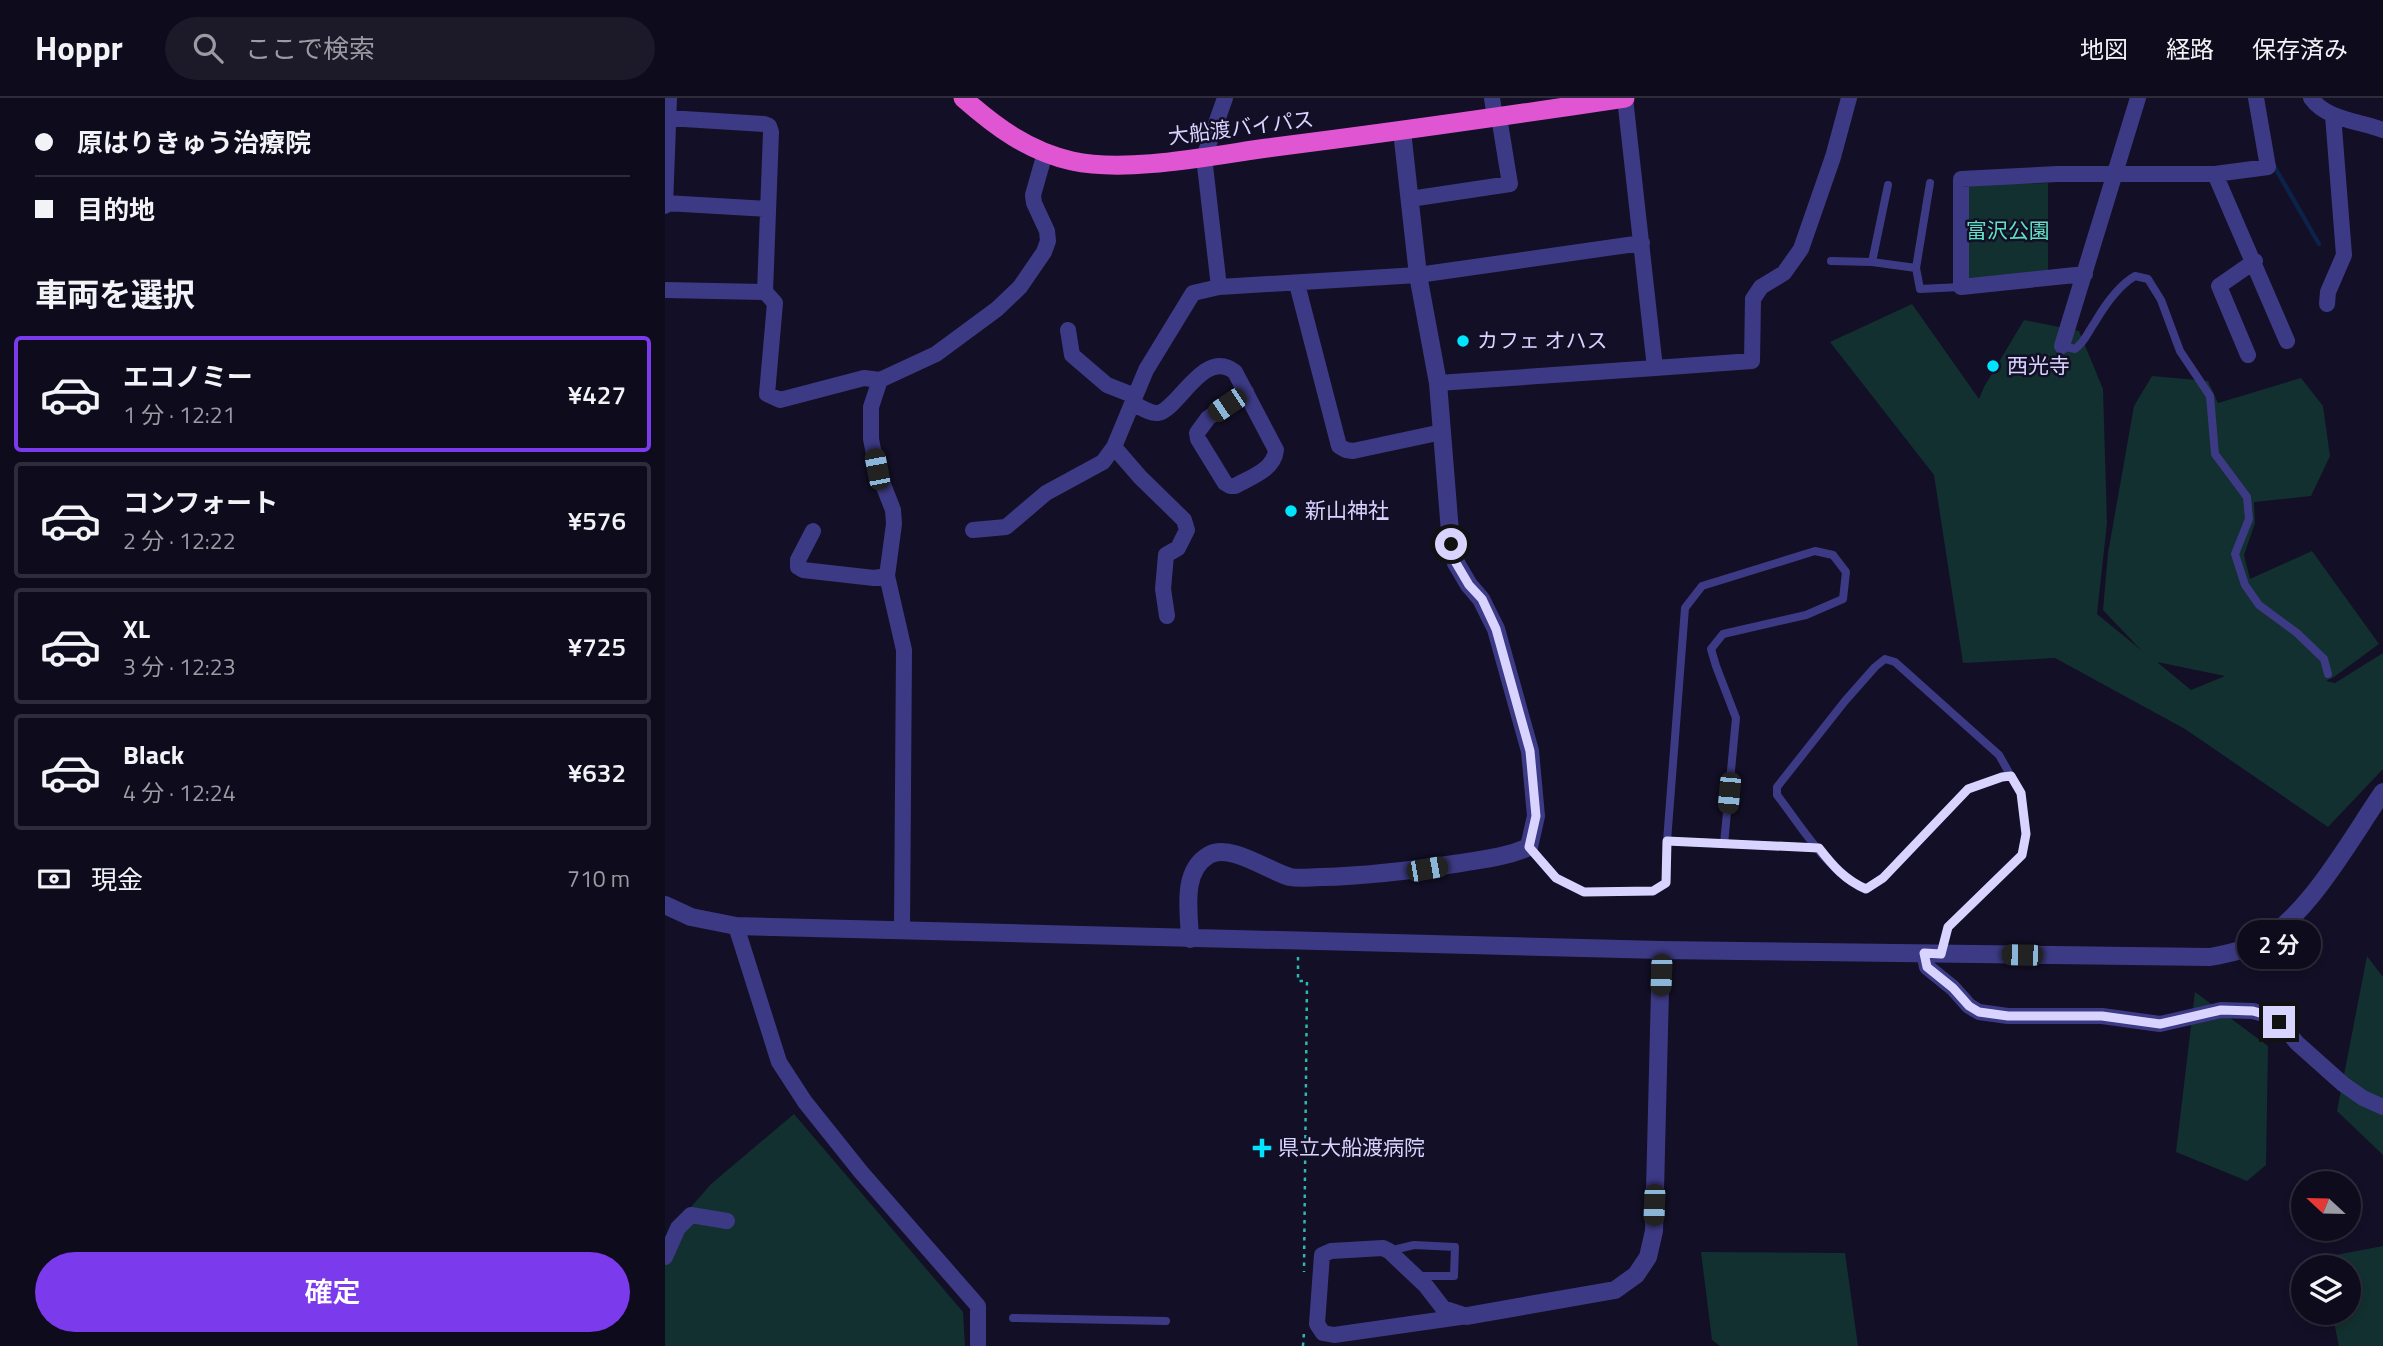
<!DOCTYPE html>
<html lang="ja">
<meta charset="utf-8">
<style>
:root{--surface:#0e0b1c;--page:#1c1929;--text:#f1f3f6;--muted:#9b9ba3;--line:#2e2b3b;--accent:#7c3aed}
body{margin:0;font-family:"Titillium Web","Noto Sans JP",sans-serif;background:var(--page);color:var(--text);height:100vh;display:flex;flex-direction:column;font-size:26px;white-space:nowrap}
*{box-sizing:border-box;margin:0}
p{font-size:23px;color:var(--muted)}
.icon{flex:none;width:38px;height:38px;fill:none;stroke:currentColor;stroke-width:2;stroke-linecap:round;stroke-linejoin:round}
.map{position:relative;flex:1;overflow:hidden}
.panel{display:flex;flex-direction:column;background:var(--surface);width:665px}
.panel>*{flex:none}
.top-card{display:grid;align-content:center;height:154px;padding:0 35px;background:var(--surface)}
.needle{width:46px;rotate:292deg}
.buttons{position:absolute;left:1626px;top:1073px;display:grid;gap:14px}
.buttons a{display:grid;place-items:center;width:70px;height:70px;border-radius:50%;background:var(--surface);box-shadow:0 4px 10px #0003,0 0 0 2px var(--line);font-size:35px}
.end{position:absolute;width:32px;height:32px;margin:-16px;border:9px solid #d9d4ff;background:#111;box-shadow:0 0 0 4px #111}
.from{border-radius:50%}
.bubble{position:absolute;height:49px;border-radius:24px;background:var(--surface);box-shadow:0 4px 10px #0003,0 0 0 2px var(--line);font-size:23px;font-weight:600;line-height:49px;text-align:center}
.car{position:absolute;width:21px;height:42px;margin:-21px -10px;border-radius:9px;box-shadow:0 0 5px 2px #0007;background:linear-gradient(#222 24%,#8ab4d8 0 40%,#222 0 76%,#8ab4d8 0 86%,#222 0)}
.top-card b{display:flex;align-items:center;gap:24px;height:66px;font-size:26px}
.top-card b+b{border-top:2px solid var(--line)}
.top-card i{width:18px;height:18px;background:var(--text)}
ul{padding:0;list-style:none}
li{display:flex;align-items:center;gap:21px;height:116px;margin:0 14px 10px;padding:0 21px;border:4px solid var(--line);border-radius:7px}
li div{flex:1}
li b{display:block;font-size:26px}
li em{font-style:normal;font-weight:600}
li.selected{border-color:var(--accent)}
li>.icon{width:63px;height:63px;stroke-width:1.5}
h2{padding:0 35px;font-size:32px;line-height:84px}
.pay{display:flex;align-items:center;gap:18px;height:77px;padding:0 35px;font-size:26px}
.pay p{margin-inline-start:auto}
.primary-button{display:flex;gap:14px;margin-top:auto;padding:14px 35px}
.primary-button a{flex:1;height:80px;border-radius:42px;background:var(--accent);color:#fff;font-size:28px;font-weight:600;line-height:80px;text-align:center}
header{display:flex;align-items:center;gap:42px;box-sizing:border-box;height:98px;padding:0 35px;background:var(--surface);border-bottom:2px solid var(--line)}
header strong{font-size:33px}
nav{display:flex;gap:38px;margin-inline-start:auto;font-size:24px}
.search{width:490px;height:63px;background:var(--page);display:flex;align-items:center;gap:18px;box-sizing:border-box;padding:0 24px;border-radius:38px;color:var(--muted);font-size:26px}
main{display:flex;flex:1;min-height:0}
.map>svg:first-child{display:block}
.green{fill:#12302f;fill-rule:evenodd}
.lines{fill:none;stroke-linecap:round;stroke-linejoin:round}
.stream{stroke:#0c2248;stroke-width:4.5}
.path{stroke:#2fb8b0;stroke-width:2.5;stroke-dasharray:3.5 5;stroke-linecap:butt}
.service{stroke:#3d3a85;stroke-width:8}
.minor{stroke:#3d3a85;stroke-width:16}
.tertiary{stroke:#3d3a85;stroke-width:18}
.trunk{stroke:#e055d1;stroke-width:19}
.route{stroke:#d9d4ff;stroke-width:9}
.poi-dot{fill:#00e5ff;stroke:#130f26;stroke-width:2.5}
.labels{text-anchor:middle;stroke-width:5;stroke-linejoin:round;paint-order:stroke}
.street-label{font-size:21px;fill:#d9d4ff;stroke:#130f26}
.park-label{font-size:21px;fill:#5fe0c0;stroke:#130f26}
.poi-label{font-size:21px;fill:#d9d4ff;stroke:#130f26;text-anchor:start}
</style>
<header>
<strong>Hoppr</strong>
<div class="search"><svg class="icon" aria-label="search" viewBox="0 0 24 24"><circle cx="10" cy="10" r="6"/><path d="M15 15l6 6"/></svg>ここで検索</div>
<nav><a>地図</a><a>経路</a><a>保存済み</a></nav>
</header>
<main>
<section class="panel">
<div class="top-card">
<b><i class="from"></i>原はりきゅう治療院</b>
<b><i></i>目的地</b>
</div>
<h2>車両を選択</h2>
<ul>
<li class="selected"><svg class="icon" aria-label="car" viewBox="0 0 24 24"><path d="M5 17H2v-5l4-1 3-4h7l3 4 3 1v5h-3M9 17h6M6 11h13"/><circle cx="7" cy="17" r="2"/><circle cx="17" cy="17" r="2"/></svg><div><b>エコノミー</b><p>1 分 · 12:21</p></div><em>¥427</em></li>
<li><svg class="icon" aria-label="car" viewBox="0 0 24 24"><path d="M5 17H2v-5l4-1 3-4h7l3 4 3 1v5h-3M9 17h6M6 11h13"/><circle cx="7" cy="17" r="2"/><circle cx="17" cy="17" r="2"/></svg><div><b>コンフォート</b><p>2 分 · 12:22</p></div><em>¥576</em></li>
<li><svg class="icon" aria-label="car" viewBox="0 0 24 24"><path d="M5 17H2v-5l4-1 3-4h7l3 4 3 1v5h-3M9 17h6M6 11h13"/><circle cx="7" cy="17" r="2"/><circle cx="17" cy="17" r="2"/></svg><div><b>XL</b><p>3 分 · 12:23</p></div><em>¥725</em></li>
<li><svg class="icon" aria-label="car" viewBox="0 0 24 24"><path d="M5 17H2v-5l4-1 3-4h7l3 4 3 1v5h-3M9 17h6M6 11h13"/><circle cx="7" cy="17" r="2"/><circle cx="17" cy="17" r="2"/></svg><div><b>Black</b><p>4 分 · 12:24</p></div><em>¥632</em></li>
</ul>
<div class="pay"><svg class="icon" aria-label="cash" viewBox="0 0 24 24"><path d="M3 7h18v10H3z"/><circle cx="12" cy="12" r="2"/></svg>現金<p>710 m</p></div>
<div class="primary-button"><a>確定</a></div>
</section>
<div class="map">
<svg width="1718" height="1248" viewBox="0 0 1718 1248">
<rect width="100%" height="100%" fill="#130f26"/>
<path class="green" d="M1383 85V179L1303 185 1302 87Z
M1247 206 1314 301 1319 289 1359 222 1414 233 1438 291 1442 425 1432 516 1476 552 1438 512 1443 455 1469 308 1487 278 1543 283 1553 305 1636 280 1658 308 1665 358 1646 398 1589 404 1590 425 1579 457 1585 481 1647 453 1714 546 1669 579 1661 583 1670 585 1718 555V671L1663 729 1520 631 1390 560 1298 565 1269 377 1165 244ZM1492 564 1560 578 1526 592Z
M1702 858 1718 879V1057L1672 1013Z
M1530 894 1603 948 1601 1067 1582 1083 1511 1054Z
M129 1016 298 1214 300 1248H0V1139L46 1086Z
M1718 1148V1248H1674L1667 1215 1684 1214V1169H1669L1671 1157Z
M1036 1154 1180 1155 1193 1248H1055L1047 1242Z"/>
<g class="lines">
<path class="stream" d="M1609 68 1654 146"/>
<path class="path" d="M633 859V883H642L639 1174
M638 1248 639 1234"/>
<path class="service" d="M1265 85 1251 170 1255 191 1296 189
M1166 163 1207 164 1251 170
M1207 164 1223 87
M1397 248 1410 251C1420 244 1423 234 1430 224 1440 207 1453 188 1470 178L1483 181 1496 202 1515 253 1545 298 1550 356 1582 399 1584 421 1570 456 1580 487 1594 507 1632 535 1659 561 1663 576
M1059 746 1071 620 1051 568 1046 551 1058 536 1141 517 1178 501 1181 474 1168 457 1150 453 1037 488 1020 510 1002 743 1154 750
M864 749 891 780 919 794 988 793 1001 784 1002 743
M1276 856 1283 829 1357 756 1361 736 1356 696 1334 657 1230 564 1220 561 1210 569 1180 603 1112 689V697C1137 729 1164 776 1201 791L1218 780 1303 691 1337 679 1346 678
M724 1153 749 1147 790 1149 789 1178H754
M348 1220 501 1223"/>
<path class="minor" d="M560 0 539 59 554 189 753 177 977 145
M827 0 830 20
M1646 0C1662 22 1694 23 1718 32
M3 20 99 26 104 28 106 34 100 194
M1550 76 1622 243
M745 101 845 86 834 19
M0 105 103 111
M0 108 4 0
M1420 176 1296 189V81L1393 76H1550L1603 69 1591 0
M632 186 674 348 681 352 688 353 777 334
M0 192 100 194 110 205 102 296 115 302 199 280 215 282 271 256 332 211 355 189 379 154 383 143 382 133 369 105 368 97 380 55
M1662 206 1663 194 1679 157 1668 17
M403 232 407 257 442 287 470 298
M1397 248 1473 0
M1583 257 1554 188 1590 163
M990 270 1087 263 1088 201 1096 189 1119 175 1136 151 1168 59 1184 0
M215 282 206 309V341L212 371 228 412 229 426 222 478 239 552 237 831
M773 285 990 270 960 0
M467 305C474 308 485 316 493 315 514 311 539 249 570 274L611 352C609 372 586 379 570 388H565L560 385 533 341 532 335 543 320 581 294
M308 432 341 429 381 395 438 364 449 349
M148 433 133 462V469L138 472 209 480 222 478
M502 518 498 491 501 457 513 450 522 432 519 422 475 379 449 349 481 272 528 195 554 189
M71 828 114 964 140 1004 196 1074 313 1208V1248
M1259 855 1262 869 1288 890 1304 908 1314 914 1343 918H1437L1495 926 1556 912 1588 913 1602 917 1614 924 1632 945 1678 986 1698 1000 1718 1009
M718 1150 724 1153 761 1188 778 1210 802 1218 669 1237 658 1235 652 1226 657 1157 666 1153Z
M0 1159 13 1130 26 1117 62 1123"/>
<path class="tertiary" d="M0 807 26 819 71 828 996 852 1545 859C1561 856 1577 853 1591 846 1641 823 1686 740 1718 694
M525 841C524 813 516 773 544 757 566 745 603 773 625 779 635 781 647 779 657 779 704 778 750 772 796 765 820 761 841 759 864 749L871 718 865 653 831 531 816 501 804 487 791 465 786 446 773 285 753 177 737 33
M802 1218 950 1192 971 1177 983 1159 989 1133 996 852"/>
<path class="trunk" d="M298 0C331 29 363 53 407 63 462 75 545 58 602 50 722 35 841 18 960 0"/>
</g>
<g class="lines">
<path class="route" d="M786 446 791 465 804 487 817 501 831 531 865 653 871 718 864 749 891 780 919 794 988 793 1001 785 1002 743 1154 750C1168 768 1180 782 1201 791L1218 780 1303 691 1337 679 1346 678 1356 695 1361 736 1357 757 1283 829 1276 856 1259 855 1262 869 1288 890 1304 908 1314 914 1343 918H1437L1495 926 1556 912 1588 913 1602 917 1614 924"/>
</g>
<g class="poi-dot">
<circle cx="798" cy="243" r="7"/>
<circle cx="1328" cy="268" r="7"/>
<circle cx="626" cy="413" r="7"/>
<path d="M593.5 1039.5h7v7h7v7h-7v7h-7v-7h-7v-7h7z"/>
</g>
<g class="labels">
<g class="street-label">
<text transform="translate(576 30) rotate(-7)" y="7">大船渡バイパス</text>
</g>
<g class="park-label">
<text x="1343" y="140">富沢公園</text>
</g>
<g class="poi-label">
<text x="812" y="250">カフェ オハス</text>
<text x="1342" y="275">西光寺</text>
<text x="640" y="420">新山神社</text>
<text x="613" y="1057">県立大船渡病院</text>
</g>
</g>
</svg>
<div class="buttons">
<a><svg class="needle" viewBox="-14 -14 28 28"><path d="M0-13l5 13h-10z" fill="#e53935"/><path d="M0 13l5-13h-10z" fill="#9b9ba3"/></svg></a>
<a><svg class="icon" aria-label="layers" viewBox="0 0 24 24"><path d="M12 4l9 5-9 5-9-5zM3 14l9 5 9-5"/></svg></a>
</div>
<i class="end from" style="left:786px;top:446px"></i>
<i class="end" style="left:1614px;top:924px"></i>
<div class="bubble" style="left:1572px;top:822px;width:84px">2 分</div>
<i class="car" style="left:562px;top:307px;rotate:236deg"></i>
<i class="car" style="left:212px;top:371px;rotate:349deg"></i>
<i class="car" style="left:1064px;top:695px;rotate:185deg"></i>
<i class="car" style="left:762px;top:771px;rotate:80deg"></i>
<i class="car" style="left:1357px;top:857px;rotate:271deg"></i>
<i class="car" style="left:996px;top:877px;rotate:182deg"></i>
<i class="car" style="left:989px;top:1107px;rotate:182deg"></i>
</div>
</main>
